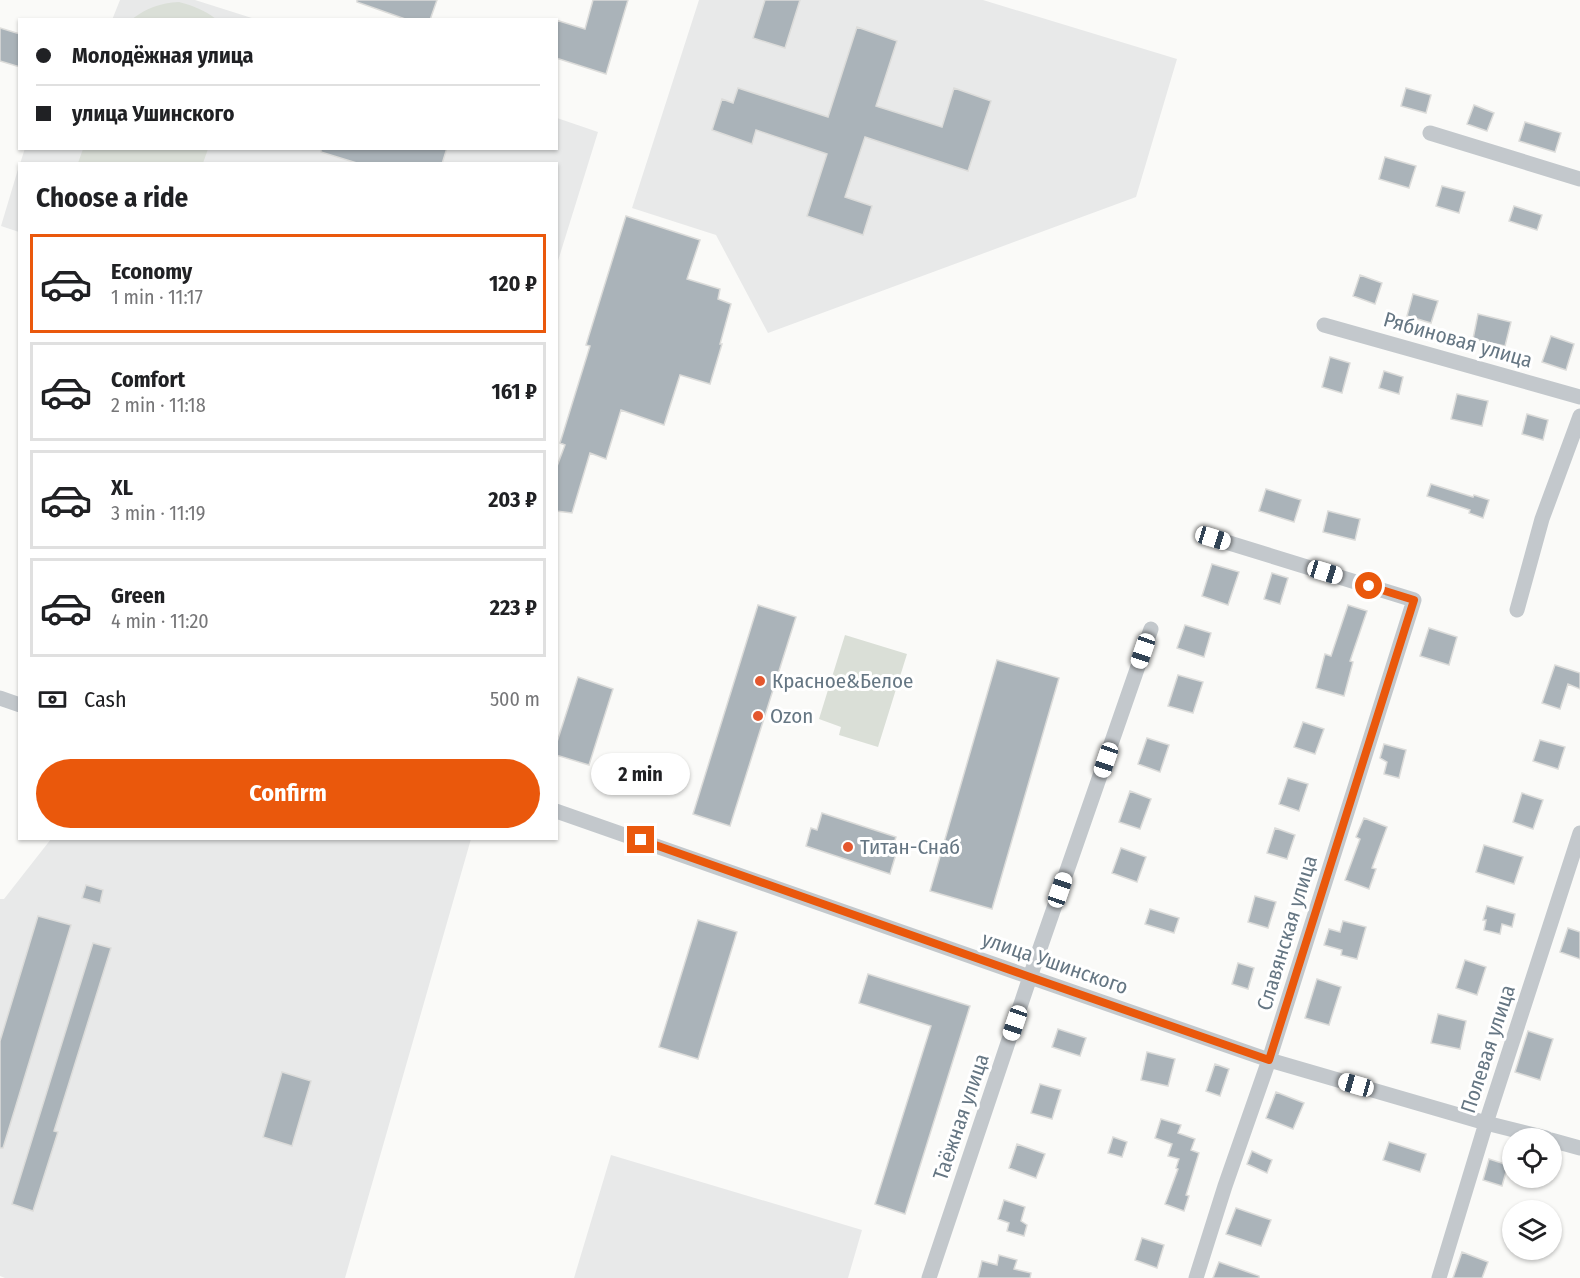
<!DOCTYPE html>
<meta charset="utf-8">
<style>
:root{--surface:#fff;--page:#f6f6f6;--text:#202124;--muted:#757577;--line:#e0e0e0;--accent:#ea580c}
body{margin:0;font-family:"Fira Sans Condensed",sans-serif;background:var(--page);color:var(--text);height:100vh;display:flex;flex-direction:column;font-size:22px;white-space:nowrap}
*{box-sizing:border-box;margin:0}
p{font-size:20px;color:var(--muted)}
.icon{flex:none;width:33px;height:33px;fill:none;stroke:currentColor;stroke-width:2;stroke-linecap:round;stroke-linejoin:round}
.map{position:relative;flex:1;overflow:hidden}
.drawer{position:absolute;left:18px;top:162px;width:540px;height:678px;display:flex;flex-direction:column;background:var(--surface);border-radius:0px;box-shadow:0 2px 4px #0004}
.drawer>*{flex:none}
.hud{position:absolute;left:18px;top:18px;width:540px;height:132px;border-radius:0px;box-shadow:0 2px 4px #0004;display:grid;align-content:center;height:132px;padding:0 18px;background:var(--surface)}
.controls{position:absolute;left:1502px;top:1128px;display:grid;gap:12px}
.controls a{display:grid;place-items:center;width:60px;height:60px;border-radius:50%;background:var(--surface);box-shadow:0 2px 4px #0004;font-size:30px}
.end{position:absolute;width:27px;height:27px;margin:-14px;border:8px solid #ea580c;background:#fff;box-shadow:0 0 0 3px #fff}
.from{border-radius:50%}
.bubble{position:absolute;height:42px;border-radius:21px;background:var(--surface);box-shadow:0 2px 4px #0004;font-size:20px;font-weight:700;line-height:42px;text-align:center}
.car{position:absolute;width:18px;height:36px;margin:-18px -9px;border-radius:8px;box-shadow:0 0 4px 2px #0007;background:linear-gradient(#fff 24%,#345 0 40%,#fff 0 76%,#345 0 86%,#fff 0)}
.hud b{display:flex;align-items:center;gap:21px;height:57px;font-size:22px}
.hud b+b{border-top:2px solid var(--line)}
.hud i{width:15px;height:15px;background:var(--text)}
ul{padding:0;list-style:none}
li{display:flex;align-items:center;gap:18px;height:99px;margin:0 12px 9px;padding:0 6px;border:3px solid var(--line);border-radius:0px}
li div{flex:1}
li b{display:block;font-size:22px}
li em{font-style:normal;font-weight:700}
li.selected{border-color:var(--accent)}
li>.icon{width:54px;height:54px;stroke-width:1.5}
h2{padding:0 18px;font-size:27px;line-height:72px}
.pay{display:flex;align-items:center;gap:15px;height:66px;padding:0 18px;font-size:22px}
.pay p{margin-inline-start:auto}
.primary-button{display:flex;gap:12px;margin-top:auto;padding:12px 18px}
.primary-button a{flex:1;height:69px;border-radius:36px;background:var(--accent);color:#fff;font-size:24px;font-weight:700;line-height:69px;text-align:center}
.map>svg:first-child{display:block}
.built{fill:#e8e9e9}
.green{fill:#dadfd7}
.building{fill:#aab3b9;stroke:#dcdcda;stroke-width:1.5}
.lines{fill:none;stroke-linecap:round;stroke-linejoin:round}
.minor{stroke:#c3c8cc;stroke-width:15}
.route{stroke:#ea580c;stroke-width:8}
.poi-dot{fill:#e4572e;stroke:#fff;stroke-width:2}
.labels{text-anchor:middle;stroke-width:6;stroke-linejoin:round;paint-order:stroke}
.street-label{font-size:21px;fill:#657683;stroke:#fff}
.poi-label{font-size:21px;fill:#657683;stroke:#fff;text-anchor:start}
</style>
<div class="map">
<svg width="1580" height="1278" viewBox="0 0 1580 1278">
<rect width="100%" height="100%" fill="#fafaf8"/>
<path class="built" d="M120 0H195L255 19 112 20Z
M699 0H983L1177 59 1136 197 768 333 716 235 632 208Z
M557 118 598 132 557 264 556 164H20L25 148H556Z
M19 166V232L1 226Z
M51 839H471L345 1278H5L0 1276V899H4Z
M611 1155 862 1230 848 1278H574Z"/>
<path class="green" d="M179 2C194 6 204 10 216 19H132C147 8 160 3 179 2Z
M83 149V148L208 149 203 163H78Z
M845 635 907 654 878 747 839 735 841 727 819 719Z"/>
<path class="building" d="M357 0H437L430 20H408L357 2Z
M593 0H628L606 74 556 58V20L585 29Z
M765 0H800L785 48 753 38Z
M857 27 897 41 876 106 942 127 954 88 991 101 968 171 865 137 845 197 872 206 863 235 807 216 827 154 756 130 752 144 712 130 722 99 733 103 738 88 828 117Z
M0 28 20 34V67L0 61Z
M1406 88 1431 95 1426 113 1401 106Z
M1474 105 1494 113 1487 131 1467 124Z
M1525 122 1561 133 1555 152 1519 141Z
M321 148H447L442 164H360L321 152Z
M1385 157 1416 166 1409 188 1379 179Z
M1442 186 1465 192 1459 213 1436 206Z
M1514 206 1542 215 1537 230 1509 221Z
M626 216 700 240 687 279 720 289 718 299 731 304 720 344H722L710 384 680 375 664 425 621 410 606 459 590 453 572 513 556 511V469L565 445 560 443 590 346 586 345Z
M1360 275 1382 283 1375 304 1353 296Z
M1413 294 1438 301 1431 323 1407 316Z
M1478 314 1511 322 1505 346 1473 339Z
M1551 336 1574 344 1566 370 1542 362Z
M1330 357 1350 363 1342 393 1322 387Z
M1384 371 1403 377 1399 394 1379 388Z
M1457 394 1488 401 1482 426 1451 419Z
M1527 414 1548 420 1543 440 1522 434Z
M1431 484 1473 497 1474 495 1489 500 1483 518 1469 513 1470 510 1427 496Z
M1266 489 1301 500 1294 522 1259 511Z
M1328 511 1360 519 1355 540 1323 532Z
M1212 564 1239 572 1228 605 1202 596Z
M1272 573 1288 578 1280 604 1264 599Z
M758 605 796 617 730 826 693 814Z
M1348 605 1367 611 1350 661 1353 662 1344 696 1316 688 1325 654 1331 656Z
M1185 625 1211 633 1204 657 1177 648Z
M1429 628 1457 637 1449 665 1420 656Z
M997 660 1059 678 992 909 930 891Z
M1555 665 1580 673V689L1568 684 1560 709 1542 703Z
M1178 675 1203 682 1193 713 1168 706Z
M578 677 613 689 589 765 556 755V745Z
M1303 722 1324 729 1315 754 1294 747Z
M1147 738 1169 745 1160 772 1138 764Z
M1540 740 1565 747 1558 769 1533 761Z
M1384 744 1406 750 1399 778 1384 774 1387 762 1380 758Z
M1288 778 1308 784 1299 811 1279 804Z
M1130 791 1151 799 1140 829 1119 822Z
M1522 793 1543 800 1533 829 1513 822Z
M822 813 896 837 891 853 896 854 890 874 806 846 811 828 817 830Z
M1364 818 1387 827 1372 868 1376 869 1369 889 1345 880 1360 839 1356 837Z
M1275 828 1295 835 1287 859 1267 853Z
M1484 845 1523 857 1514 884 1476 872Z
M1121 848 1146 857 1137 882 1112 873Z
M86 885 103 890 100 903 82 898Z
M1255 896 1276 902 1268 928 1248 922Z
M1487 906 1515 914 1512 927 1502 924 1500 934 1484 930 1486 920H1483Z
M1150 909 1179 918 1174 933 1145 924Z
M38 916 71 925 3 1148H0V1041Z
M698 920 737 932 698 1059 659 1047Z
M1343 921 1366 927 1357 959 1341 955 1342 950 1324 945 1329 929 1340 932Z
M1568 928 1580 932V959L1560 952Z
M93 943 111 948 54 1131 58 1132 33 1211 12 1204Z
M1465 960 1486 967 1477 995 1456 988Z
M1238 963 1254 968 1248 989 1232 984Z
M868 974 970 1006 905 1214 875 1204 931 1026 859 1003Z
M1317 979 1341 987 1329 1025 1305 1018Z
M1438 1014 1466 1021 1460 1049 1431 1043Z
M1058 1029 1086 1038 1080 1056 1052 1047Z
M1528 1031 1553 1039 1540 1080 1515 1072Z
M1147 1052 1175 1059 1168 1086 1141 1080Z
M1215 1064 1229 1069 1220 1096 1206 1091Z
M282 1072 311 1081 292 1146 263 1137Z
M1040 1084 1061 1090 1052 1119 1031 1113Z
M1276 1092 1304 1103 1293 1129 1266 1118Z
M1161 1119 1181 1125 1178 1133 1195 1139 1191 1150 1199 1153 1186 1195 1189 1196 1184 1211 1165 1204 1178 1169 1176 1168 1179 1159 1168 1156 1172 1144 1155 1138Z
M1113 1137 1127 1142 1122 1157 1108 1153Z
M1389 1142 1426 1154 1420 1172 1383 1160Z
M1017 1144 1045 1154 1036 1178 1009 1168Z
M1252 1151 1272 1160 1267 1173 1247 1164Z
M1489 1159 1508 1165 1502 1186 1483 1180Z
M1004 1200 1025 1207 1021 1221 1027 1225 1024 1236 1007 1231 1009 1223 998 1219Z
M1236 1208 1271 1220 1261 1246 1226 1234Z
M1142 1238 1164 1245 1157 1268 1135 1260Z
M1462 1252 1488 1262 1482 1278H1453Z
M999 1255 1017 1260 1014 1269 1031 1273 1030 1278H978L982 1261 997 1265Z
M1219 1262 1259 1276V1278H1213Z"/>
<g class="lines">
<path class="minor" d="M1430 133 1580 179
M1324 325 1580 397
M1517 610 1542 519 1580 416
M0 698 20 705
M556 811 1030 977 1269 1060 1486 1123 1546 1138
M1551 1140 1580 1148
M929 1278 1030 977 1151 629
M1196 1278 1225 1186 1269 1060 1414 600 1213 538
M1439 1278 1486 1123 1580 833"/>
</g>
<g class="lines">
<path class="route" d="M641 840 1030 977 1269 1060 1414 600 1369 586"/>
</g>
<g class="poi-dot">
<circle cx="760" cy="681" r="6"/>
<circle cx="758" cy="716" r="6"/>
<circle cx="848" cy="847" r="6"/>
</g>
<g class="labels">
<g class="street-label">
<text transform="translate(1458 340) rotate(16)" y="7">Рябиновая улица</text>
<text transform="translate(1287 933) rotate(-73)" y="7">Славянская улица</text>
<text transform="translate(1055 963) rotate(19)" y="7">улица Ушинского</text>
<text transform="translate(1488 1049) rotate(-72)" y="7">Полевая улица</text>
<text transform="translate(961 1117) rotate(-71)" y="7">Таёжная улица</text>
</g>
<g class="poi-label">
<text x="772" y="688">Красное&amp;Белое</text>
<text x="770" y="723">Ozon</text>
<text x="860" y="854">Титан-Снаб</text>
</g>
</g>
</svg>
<div class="controls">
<a><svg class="icon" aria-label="locate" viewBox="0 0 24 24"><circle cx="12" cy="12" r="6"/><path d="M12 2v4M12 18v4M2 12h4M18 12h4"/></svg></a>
<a><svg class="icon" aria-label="layers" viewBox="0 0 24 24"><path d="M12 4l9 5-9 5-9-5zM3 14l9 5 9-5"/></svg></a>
</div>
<i class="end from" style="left:1369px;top:586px"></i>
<i class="end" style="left:641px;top:840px"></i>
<div class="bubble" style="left:591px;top:753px;width:99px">2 min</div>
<i class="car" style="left:1213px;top:538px;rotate:107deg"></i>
<i class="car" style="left:1325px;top:572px;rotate:107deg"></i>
<i class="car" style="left:1143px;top:651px;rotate:199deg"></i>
<i class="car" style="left:1106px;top:760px;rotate:199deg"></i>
<i class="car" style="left:1060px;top:890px;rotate:19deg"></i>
<i class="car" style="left:1015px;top:1023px;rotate:199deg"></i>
<i class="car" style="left:1356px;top:1085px;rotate:286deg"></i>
<div class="hud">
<b><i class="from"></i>Молодёжная улица</b>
<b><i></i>улица Ушинского</b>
</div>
<section class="drawer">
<h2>Choose a ride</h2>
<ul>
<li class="selected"><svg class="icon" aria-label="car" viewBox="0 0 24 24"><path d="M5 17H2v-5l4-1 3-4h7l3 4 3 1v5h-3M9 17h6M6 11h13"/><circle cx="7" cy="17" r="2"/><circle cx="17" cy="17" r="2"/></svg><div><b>Economy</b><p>1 min · 11:17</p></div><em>120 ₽</em></li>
<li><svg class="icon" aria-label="car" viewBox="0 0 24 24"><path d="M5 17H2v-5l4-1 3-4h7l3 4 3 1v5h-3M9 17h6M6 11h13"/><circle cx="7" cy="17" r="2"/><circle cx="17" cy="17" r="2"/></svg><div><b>Comfort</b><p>2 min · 11:18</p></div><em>161 ₽</em></li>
<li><svg class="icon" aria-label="car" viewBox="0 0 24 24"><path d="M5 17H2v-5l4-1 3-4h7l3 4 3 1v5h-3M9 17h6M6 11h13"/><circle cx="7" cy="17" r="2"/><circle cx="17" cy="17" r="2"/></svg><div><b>XL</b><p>3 min · 11:19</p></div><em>203 ₽</em></li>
<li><svg class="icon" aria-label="car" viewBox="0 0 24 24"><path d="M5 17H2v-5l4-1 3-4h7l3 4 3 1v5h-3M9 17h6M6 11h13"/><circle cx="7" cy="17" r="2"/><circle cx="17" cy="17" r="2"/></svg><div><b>Green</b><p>4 min · 11:20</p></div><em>223 ₽</em></li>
</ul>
<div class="pay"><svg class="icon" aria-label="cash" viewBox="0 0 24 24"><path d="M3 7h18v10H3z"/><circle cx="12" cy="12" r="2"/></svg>Cash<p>500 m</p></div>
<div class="primary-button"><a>Confirm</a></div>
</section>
</div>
